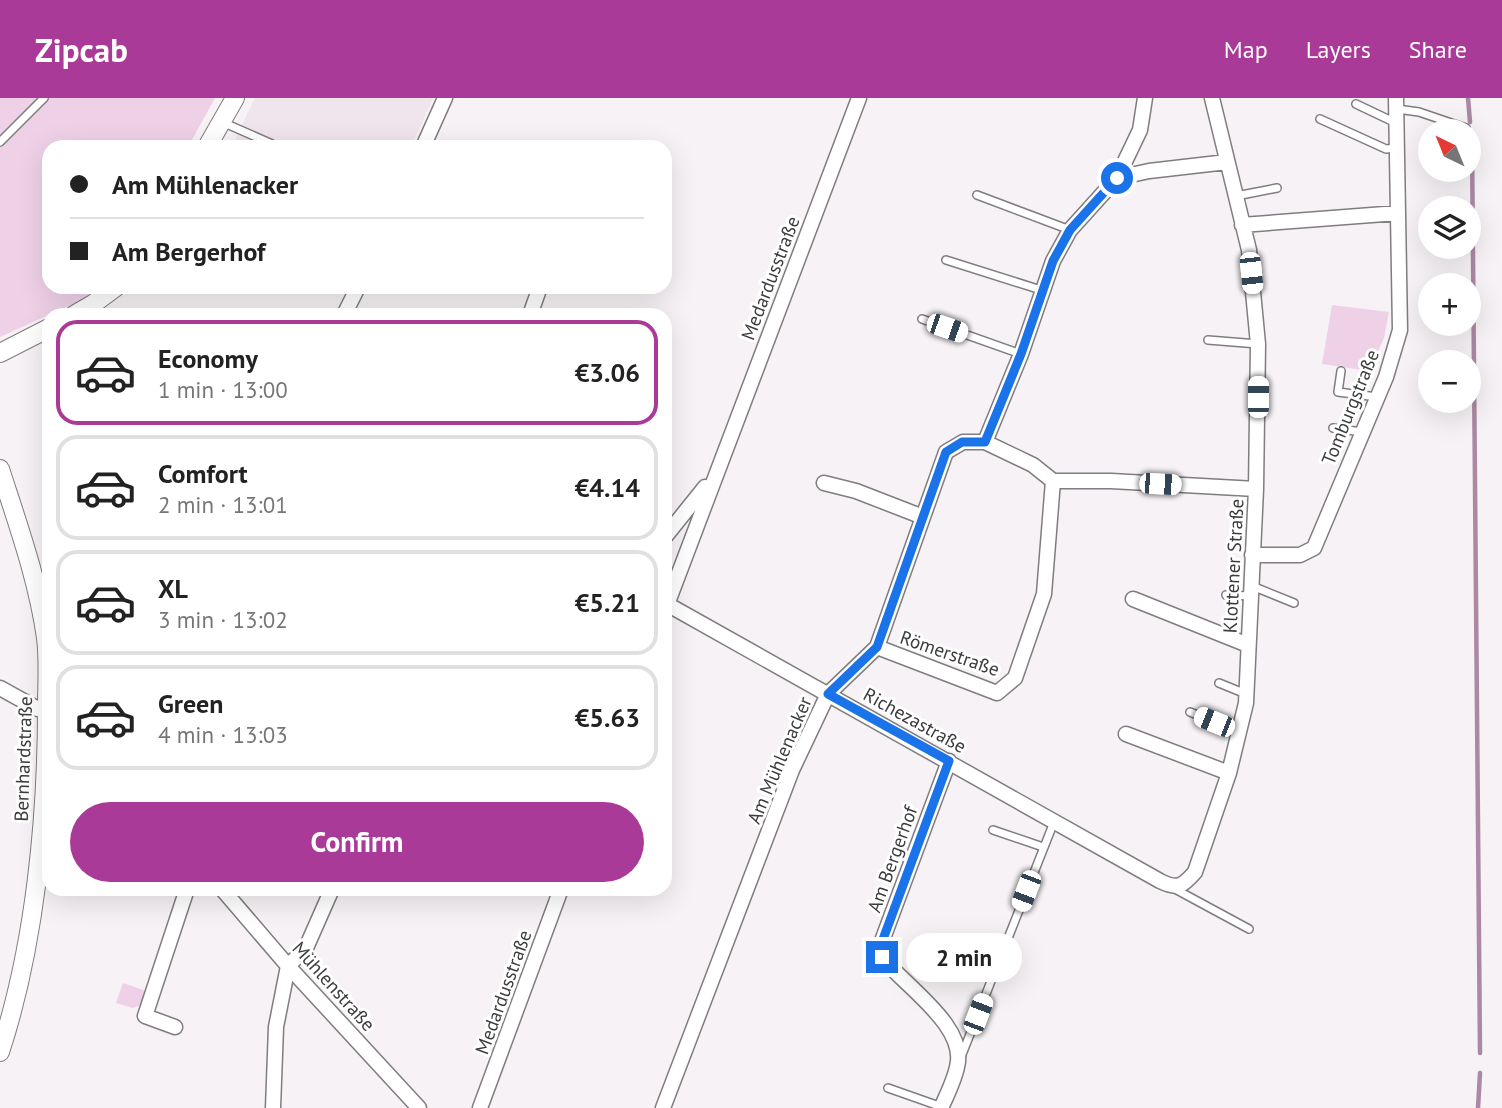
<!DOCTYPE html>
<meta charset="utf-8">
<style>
:root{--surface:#fff;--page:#f2f2f2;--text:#222;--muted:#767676;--line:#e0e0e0;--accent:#aa3a97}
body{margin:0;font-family:"PT Sans",sans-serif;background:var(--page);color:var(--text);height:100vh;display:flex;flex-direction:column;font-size:26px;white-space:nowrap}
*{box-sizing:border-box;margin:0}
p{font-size:23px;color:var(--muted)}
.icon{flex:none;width:38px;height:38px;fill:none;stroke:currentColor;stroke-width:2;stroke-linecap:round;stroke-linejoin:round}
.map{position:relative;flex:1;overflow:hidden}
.sheet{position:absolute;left:42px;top:210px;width:630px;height:588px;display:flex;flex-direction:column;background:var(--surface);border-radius:21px;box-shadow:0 7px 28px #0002}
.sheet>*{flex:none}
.banner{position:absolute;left:42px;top:42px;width:630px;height:154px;border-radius:21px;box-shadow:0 7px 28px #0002;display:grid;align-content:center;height:154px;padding:0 28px;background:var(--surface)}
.needle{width:46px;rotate:317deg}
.fabs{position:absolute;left:1418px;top:21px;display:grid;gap:14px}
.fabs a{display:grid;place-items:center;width:63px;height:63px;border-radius:50%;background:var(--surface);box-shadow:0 7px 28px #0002;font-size:35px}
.end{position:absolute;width:32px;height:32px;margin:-16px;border:9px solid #1a73e8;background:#fff;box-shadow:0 0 0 4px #fff}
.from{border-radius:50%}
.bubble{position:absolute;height:49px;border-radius:24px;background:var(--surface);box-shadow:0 7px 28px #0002;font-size:23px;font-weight:700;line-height:49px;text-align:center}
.car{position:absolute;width:21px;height:42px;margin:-21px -10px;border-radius:9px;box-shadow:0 0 5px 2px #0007;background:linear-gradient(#fff 24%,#345 0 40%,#fff 0 76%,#345 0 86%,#fff 0)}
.banner b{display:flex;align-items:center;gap:24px;height:66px;font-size:26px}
.banner b+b{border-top:2px solid var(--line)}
.banner i{width:18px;height:18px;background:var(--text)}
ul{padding:12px 0 0;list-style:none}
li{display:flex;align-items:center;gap:21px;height:105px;margin:0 14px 10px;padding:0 14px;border:4px solid var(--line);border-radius:21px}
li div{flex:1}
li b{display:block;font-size:26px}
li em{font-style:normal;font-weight:700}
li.active{border-color:var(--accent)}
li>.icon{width:63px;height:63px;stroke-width:1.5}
.button{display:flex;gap:14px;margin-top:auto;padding:14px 28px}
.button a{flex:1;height:80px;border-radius:42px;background:var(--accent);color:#fff;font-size:28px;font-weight:700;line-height:80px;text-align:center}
header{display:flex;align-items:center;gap:42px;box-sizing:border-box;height:98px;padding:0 35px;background:var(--accent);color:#fff}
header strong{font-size:33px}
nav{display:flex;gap:38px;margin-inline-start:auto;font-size:24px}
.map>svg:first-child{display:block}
.built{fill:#f0e5ed}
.green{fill:#efd1e7}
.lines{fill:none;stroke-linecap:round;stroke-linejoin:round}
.stream{stroke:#ab88a3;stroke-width:4.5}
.service-casing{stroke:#807c7f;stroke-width:10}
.minor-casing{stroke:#807c7f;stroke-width:17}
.tertiary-casing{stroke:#807c7f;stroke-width:20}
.service{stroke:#fff;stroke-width:7}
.minor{stroke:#fff;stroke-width:14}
.tertiary{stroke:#fff;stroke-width:18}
.route{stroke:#1a73e8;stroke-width:9}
.labels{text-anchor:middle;stroke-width:6;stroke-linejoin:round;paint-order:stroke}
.street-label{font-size:19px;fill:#3d3c3d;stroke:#fff}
</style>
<header>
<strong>Zipcab</strong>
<nav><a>Map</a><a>Layers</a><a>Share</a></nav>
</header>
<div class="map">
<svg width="1502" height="1010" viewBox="0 0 1502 1010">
<rect width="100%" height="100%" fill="#f6f2f5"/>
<path class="built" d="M255 0H433L411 49H251L235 41Z"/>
<path class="green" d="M0 0H215L188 49H49V189H96L84 201 0 239Z
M1332 207 1389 214 1384 240 1369 273 1322 266Z
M123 885 146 893 141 907 133 910 116 905Z"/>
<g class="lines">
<path class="stream" d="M1468 0 1470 24
M1472 44 1480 955
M1478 1010 1480 975"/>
<defs>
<path id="service" d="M1356 6 1396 25
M1397 11 1419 14 1466 30
M1320 21 1386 51 1397 50
M222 24 279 49
M0 44 44 0
M977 97 1070 132
M1236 98 1277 90
M946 162 1041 192
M922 221 1021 256
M1208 242 1258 246
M1341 273 1338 294 1377 299
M1333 330 1362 334
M1252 488 1294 505
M1226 497 1252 498
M1219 585 1246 596
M1190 614 1239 634
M993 732 1043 749
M1175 791 1249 831
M961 959 1054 724
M888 990 942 1009"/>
<path id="minor" d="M423 49 445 0
M1117 80 1149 73 1227 64
M1242 127 1398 115
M344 217 358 189
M530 217 540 189
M985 344 1033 367 1053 383
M824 385 856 393 923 419
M665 439 705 389
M1252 457H1300L1314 450 1386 279 1400 232 1396 0
M1133 501 1248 547
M665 505 1160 783C1178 792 1183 788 1195 774L1229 675 1246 605 1256 391 1258 246 1249 152 1212 0
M665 512 859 0
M877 549 997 595 1015 580 1044 496 1053 383H1111L1256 391
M0 590 38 611H47
M1126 636 1229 675
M222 791 288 868 419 1010
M288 868 306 850 332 791
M175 929 145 918 187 791
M273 1010 276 929 288 868
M480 1010 561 791
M663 1010 792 672 828 596 877 549 946 354 963 344H985L1021 256 1053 163 1070 132 1117 80 1140 32 1145 0
M941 1010C947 997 954 983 957 969 968 928 904 888 882 859V843L949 663"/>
<path id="tertiary" d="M207 49 235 0
M74 217 93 206 116 189
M0 255 49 230
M0 371C18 427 38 482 46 540 49 562 47 586 47 609 47 721 35 847 0 954"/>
</defs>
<use href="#service" class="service-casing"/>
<use href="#minor" class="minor-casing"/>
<use href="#tertiary" class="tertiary-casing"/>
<use href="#service" class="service"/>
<use href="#minor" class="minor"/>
<use href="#tertiary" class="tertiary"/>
</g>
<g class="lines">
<path class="route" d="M882 859V844L949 663 828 596 877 549 946 354 962 344H985L1021 256 1053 163 1070 132 1117 80"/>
</g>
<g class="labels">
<g class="street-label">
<text transform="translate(770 180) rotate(-69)" y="7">Medardusstraße</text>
<text transform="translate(1350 309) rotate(-68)" y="7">Tomburgstraße</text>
<text transform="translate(1233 468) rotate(-87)" y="7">Klottener Straße</text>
<text transform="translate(950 555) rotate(19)" y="7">Römerstraße</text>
<text transform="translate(915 622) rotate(29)" y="7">Richezastraße</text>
<text transform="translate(23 661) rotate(-88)" y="7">Bernhardstraße</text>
<text transform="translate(779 662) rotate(-67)" y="7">Am Mühlenacker</text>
<text transform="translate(892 761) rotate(-70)" y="7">Am Bergerhof</text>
<text transform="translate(334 888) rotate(48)" y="7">Mühlenstraße</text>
<text transform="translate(503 894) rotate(-70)" y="7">Medardusstraße</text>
</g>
</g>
</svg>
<div class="fabs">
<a><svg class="needle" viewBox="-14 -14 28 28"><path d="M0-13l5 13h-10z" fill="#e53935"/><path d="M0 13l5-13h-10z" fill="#767676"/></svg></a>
<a><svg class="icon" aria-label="layers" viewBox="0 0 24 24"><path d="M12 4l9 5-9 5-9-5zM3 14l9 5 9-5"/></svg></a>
<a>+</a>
<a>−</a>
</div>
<i class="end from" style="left:1117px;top:80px"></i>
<i class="end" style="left:882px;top:859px"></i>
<div class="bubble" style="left:906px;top:835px;width:116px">2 min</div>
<i class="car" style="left:1251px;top:175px;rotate:174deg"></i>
<i class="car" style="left:947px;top:230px;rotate:109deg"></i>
<i class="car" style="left:1258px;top:299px;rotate:0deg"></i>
<i class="car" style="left:1160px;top:386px;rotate:93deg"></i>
<i class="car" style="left:1214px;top:624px;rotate:292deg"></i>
<i class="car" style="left:1026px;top:793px;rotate:201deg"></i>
<i class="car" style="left:978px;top:916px;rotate:21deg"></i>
<div class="banner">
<b><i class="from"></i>Am Mühlenacker</b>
<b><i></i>Am Bergerhof</b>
</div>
<section class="sheet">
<ul>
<li class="active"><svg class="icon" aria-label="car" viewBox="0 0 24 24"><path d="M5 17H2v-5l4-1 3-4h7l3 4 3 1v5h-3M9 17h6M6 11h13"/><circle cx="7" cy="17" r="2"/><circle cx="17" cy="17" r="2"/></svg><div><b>Economy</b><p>1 min · 13:00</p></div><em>€3.06</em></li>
<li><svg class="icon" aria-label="car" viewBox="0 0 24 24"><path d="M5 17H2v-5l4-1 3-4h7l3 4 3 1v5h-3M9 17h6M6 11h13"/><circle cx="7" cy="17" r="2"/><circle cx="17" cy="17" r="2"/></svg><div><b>Comfort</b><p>2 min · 13:01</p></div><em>€4.14</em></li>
<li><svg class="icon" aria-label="car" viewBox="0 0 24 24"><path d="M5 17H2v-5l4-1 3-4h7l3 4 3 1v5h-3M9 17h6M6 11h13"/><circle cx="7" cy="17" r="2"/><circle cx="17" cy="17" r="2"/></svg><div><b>XL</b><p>3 min · 13:02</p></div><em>€5.21</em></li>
<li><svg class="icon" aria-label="car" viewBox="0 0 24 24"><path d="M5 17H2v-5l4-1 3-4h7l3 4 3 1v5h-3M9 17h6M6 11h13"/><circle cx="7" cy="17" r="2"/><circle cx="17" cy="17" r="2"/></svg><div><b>Green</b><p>4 min · 13:03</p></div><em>€5.63</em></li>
</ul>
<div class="button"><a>Confirm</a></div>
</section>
</div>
